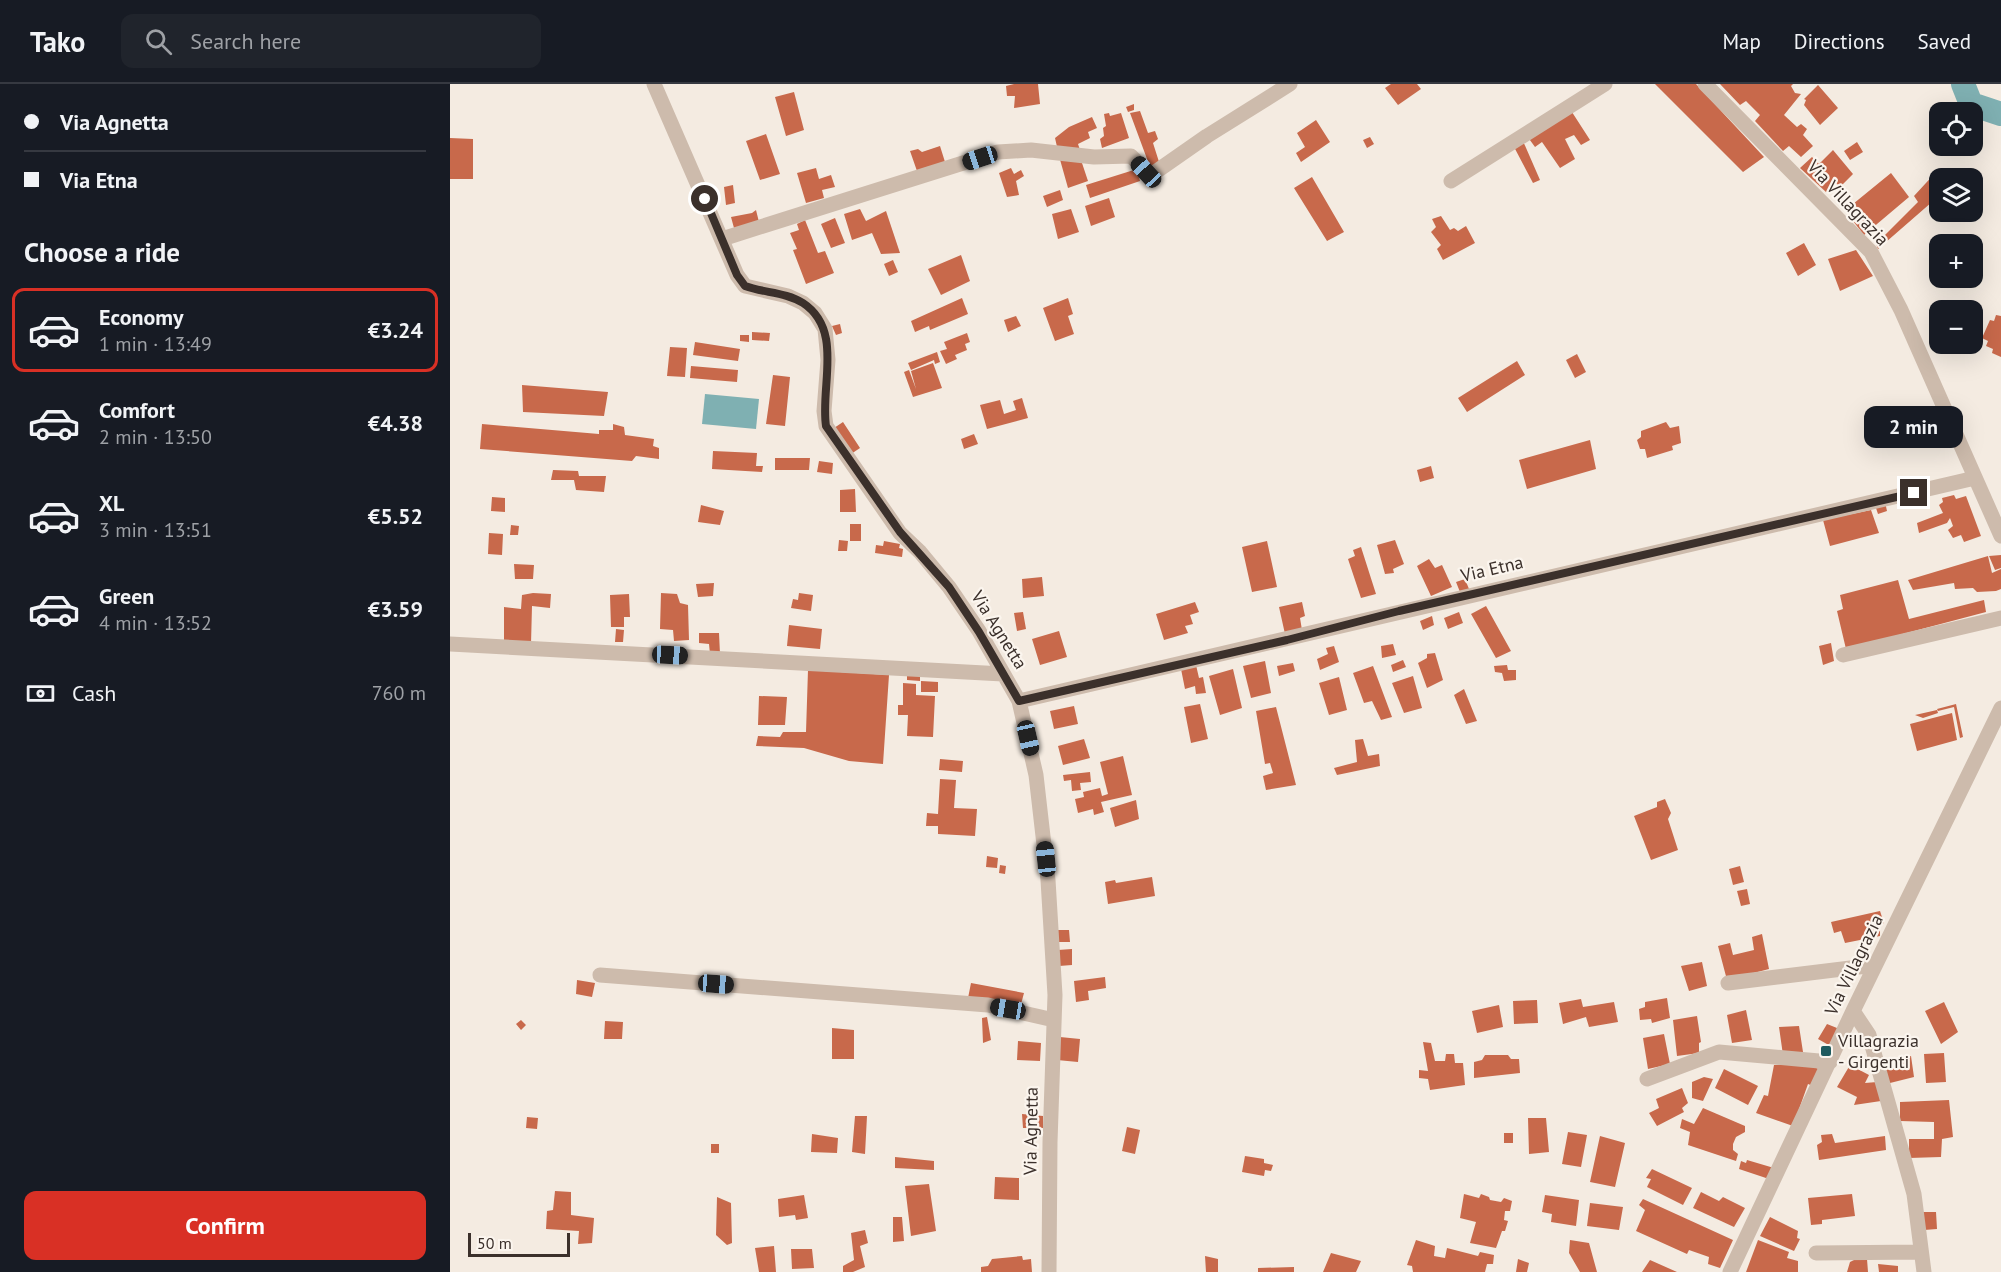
<!DOCTYPE html>
<meta charset="utf-8">
<style>
:root{--surface:#171b24;--page:#20242c;--text:#f1f3f6;--muted:#9ea1a6;--line:#363941;--accent:#d93025}
body{margin:0;font-family:"PT Sans",sans-serif;background:var(--page);color:var(--text);height:100vh;display:flex;flex-direction:column;font-size:22px;white-space:nowrap}
*{box-sizing:border-box;margin:0}
p{font-size:20px;color:var(--muted)}
.icon{flex:none;width:33px;height:33px;fill:none;stroke:currentColor;stroke-width:2;stroke-linecap:round;stroke-linejoin:round}
.map{position:relative;flex:1;overflow:hidden}
.panel{display:flex;flex-direction:column;background:var(--surface);width:450px}
.panel>*{flex:none}
.top-card{display:grid;align-content:center;height:132px;padding:0 24px;background:var(--surface)}
.controls{position:absolute;left:1479px;top:18px;display:grid;gap:12px}
.controls a{display:grid;place-items:center;width:54px;height:54px;border-radius:12px;background:var(--surface);box-shadow:0 6px 24px #0002;font-size:30px}
.scale{position:absolute;left:18px;bottom:15px;width:102px;box-sizing:border-box;padding-left:6px;border:3px solid #3b302b;border-top:0;font-size:16px;line-height:21px;white-space:nowrap;color:#3b302b;-webkit-text-stroke:4px #fbf5ee;paint-order:stroke}
.end{position:absolute;width:27px;height:27px;margin:-14px;border:8px solid #3b302b;background:#fff;box-shadow:0 0 0 3px #fff}
.from{border-radius:50%}
.bubble{position:absolute;height:42px;border-radius:12px;background:var(--surface);box-shadow:0 6px 24px #0002;font-size:20px;font-weight:700;line-height:42px;text-align:center}
.car{position:absolute;width:18px;height:36px;margin:-18px -9px;border-radius:8px;box-shadow:0 0 4px 2px #0007;background:linear-gradient(#222 24%,#8ab4d8 0 40%,#222 0 76%,#8ab4d8 0 86%,#222 0)}
.top-card b{display:flex;align-items:center;gap:21px;height:57px;font-size:22px}
.top-card b+b{border-top:2px solid var(--line)}
.top-card i{width:15px;height:15px;background:var(--text)}
ul{padding:0;list-style:none}
li{display:flex;align-items:center;gap:18px;height:84px;margin:0 12px 9px;padding:0 12px;border:3px solid transparent;border-radius:12px}
li div{flex:1}
li b{display:block;font-size:22px}
li em{font-style:normal;font-weight:700}
li.active{border-color:var(--accent)}
li>.icon{width:54px;height:54px;stroke-width:1.5}
h2{padding:0 24px;font-size:27px;line-height:72px}
.pay{display:flex;align-items:center;gap:15px;height:66px;padding:0 24px;font-size:22px}
.pay p{margin-inline-start:auto}
.button{display:flex;gap:12px;margin-top:auto;padding:12px 24px}
.button a{flex:1;height:69px;border-radius:12px;background:var(--accent);color:#fff;font-size:24px;font-weight:700;line-height:69px;text-align:center}
header{display:flex;align-items:center;gap:36px;box-sizing:border-box;height:84px;padding:0 30px;background:var(--surface);border-bottom:2px solid var(--line)}
header strong{font-size:28px}
nav{display:flex;gap:33px;margin-inline-start:auto;font-size:21px}
.search{width:420px;height:54px;background:var(--page);display:flex;align-items:center;gap:15px;box-sizing:border-box;padding:0 21px;border-radius:12px;color:var(--muted);font-size:22px}
main{display:flex;flex:1;min-height:0}
.map>svg:first-child{display:block}
.water{fill:#7fb0b2}
.lines{fill:none;stroke-linecap:round;stroke-linejoin:round}
.river{stroke:#7fb0b2;stroke-width:24}
.building{fill:#c8694b}
.minor{stroke:#cdbbac;stroke-width:15}
.route{stroke:#3b302b;stroke-width:8}
.poi-dot{fill:#1f5a5e;stroke:#fbf5ee;stroke-width:2}
.labels{text-anchor:middle;stroke-width:4.5;stroke-linejoin:round;paint-order:stroke}
.street-label{font-size:18px;fill:#3b302b;stroke:#fbf5ee}
.poi-label{font-size:18px;fill:#3b302b;stroke:#fbf5ee;text-anchor:start}
</style>
<header>
<strong>Tako</strong>
<div class="search"><svg class="icon" aria-label="search" viewBox="0 0 24 24"><circle cx="10" cy="10" r="6"/><path d="M15 15l6 6"/></svg>Search here</div>
<nav><a>Map</a><a>Directions</a><a>Saved</a></nav>
</header>
<main>
<section class="panel">
<div class="top-card">
<b><i class="from"></i>Via Agnetta</b>
<b><i></i>Via Etna</b>
</div>
<h2>Choose a ride</h2>
<ul>
<li class="active"><svg class="icon" aria-label="car" viewBox="0 0 24 24"><path d="M5 17H2v-5l4-1 3-4h7l3 4 3 1v5h-3M9 17h6M6 11h13"/><circle cx="7" cy="17" r="2"/><circle cx="17" cy="17" r="2"/></svg><div><b>Economy</b><p>1 min · 13:49</p></div><em>€3.24</em></li>
<li><svg class="icon" aria-label="car" viewBox="0 0 24 24"><path d="M5 17H2v-5l4-1 3-4h7l3 4 3 1v5h-3M9 17h6M6 11h13"/><circle cx="7" cy="17" r="2"/><circle cx="17" cy="17" r="2"/></svg><div><b>Comfort</b><p>2 min · 13:50</p></div><em>€4.38</em></li>
<li><svg class="icon" aria-label="car" viewBox="0 0 24 24"><path d="M5 17H2v-5l4-1 3-4h7l3 4 3 1v5h-3M9 17h6M6 11h13"/><circle cx="7" cy="17" r="2"/><circle cx="17" cy="17" r="2"/></svg><div><b>XL</b><p>3 min · 13:51</p></div><em>€5.52</em></li>
<li><svg class="icon" aria-label="car" viewBox="0 0 24 24"><path d="M5 17H2v-5l4-1 3-4h7l3 4 3 1v5h-3M9 17h6M6 11h13"/><circle cx="7" cy="17" r="2"/><circle cx="17" cy="17" r="2"/></svg><div><b>Green</b><p>4 min · 13:52</p></div><em>€3.59</em></li>
</ul>
<div class="pay"><svg class="icon" aria-label="cash" viewBox="0 0 24 24"><path d="M3 7h18v10H3z"/><circle cx="12" cy="12" r="2"/></svg>Cash<p>760 m</p></div>
<div class="button"><a>Confirm</a></div>
</section>
<div class="map">
<svg width="1551" height="1188" viewBox="0 0 1551 1188">
<rect width="100%" height="100%" fill="#f4ebe1"/>
<path class="water" d="M255 310 309 315 306 345 252 340Z"/>
<g class="lines">
<path class="river" d="M1513 0 1521 20 1551 30"/>
</g>
<path class="building" d="M564 0H588L590 20 564 24 565 12H557L556 2Z
M941 0H967L971 5 948 21 935 4Z
M1205 0H1246L1314 73 1293 88Z
M1270 0H1343L1341 2 1345 9 1351 10 1334 31 1347 43 1351 40 1357 45 1353 51 1363 62 1351 73 1339 62 1333 67 1305 37 1310 31 1296 17 1290 21Z
M1368 1 1388 24 1370 41 1354 21 1356 16 1354 15Z
M344 8 354 46 336 52 325 13Z
M684 20V26L678 28 676 23Z
M1120 25 1140 56 1131 61 1124 51 1115 55 1125 75 1110 84 1092 58 1085 63 1077 52Z
M690 27 698 49 705 47 708 55 703 59 710 81 700 83 680 29Z
M659 29 660 32 671 29 679 54 652 64 650 55 654 52 653 44 656 42 654 30Z
M642 33 647 44 638 48 640 54 628 60 631 69 608 67 605 54 619 43Z
M866 36 880 58 851 78 846 69 855 63 847 49Z
M316 50 330 90 310 96 296 57Z
M920 53 924 60 917 64 913 56Z
M0 54 23 55V95H0Z
M1073 57 1090 96 1083 99 1063 61Z
M1407 58 1413 68 1400 76 1394 67Z
M490 62 495 78 467 87 460 67 468 65 472 68Z
M1383 66 1403 90 1390 103 1386 99 1376 108 1350 84 1362 73 1369 80Z
M609 72 630 73 638 97 618 104Z
M366 84 369 95 381 91 385 103 372 106 374 114 356 119 347 89Z
M561 84 564 90 571 86 574 92 566 97 569 111 557 113 549 89Z
M687 85 690 97 640 114 636 101Z
M1487 87 1493 94H1490L1487 103 1490 111 1428 165 1426 160 1468 118 1464 112Z
M1441 89 1459 113 1414 151 1403 137 1411 129 1403 120Z
M862 93 894 148 877 157 844 104Z
M283 101 285 119 276 121 274 103Z
M610 106 613 116 597 123 593 112Z
M659 114 665 133 641 142 635 122Z
M410 125 416 137 436 127 450 169 431 170 422 149 402 156 394 130Z
M621 125 629 148 608 155 602 130Z
M306 126 309 138 284 144 281 133 302 129Z
M991 132 1000 146 1004 144 1008 147 1016 142 1025 159 993 176 987 165 991 161 981 148 986 143 982 135Z
M385 134 395 159 381 164 371 140Z
M355 136 368 169 375 167 384 189 356 200 343 166 347 165 340 149 349 146 347 140Z
M1354 159 1366 181 1348 192 1336 169Z
M1406 166 1423 192 1390 207 1378 175Z
M511 171 520 197 491 211 478 185Z
M443 176 448 188 439 192 434 180Z
M512 214 518 230 480 246 479 242 465 248 461 237Z
M618 214 623 230 618 232 624 250 605 257 593 224Z
M1546 231 1551 232V273L1542 269 1543 265 1536 262 1538 257 1532 254 1540 236 1544 237Z
M566 232 571 242 558 248 554 236Z
M390 240 392 249 386 251 382 242Z
M302 248 320 249 319 257 302 256Z
M517 249 520 258 515 260 517 266 505 271 507 275 496 280 490 267 497 265 494 258Z
M290 251H299V258L290 257Z
M245 258 290 265 288 277 243 271Z
M220 263 237 264 235 293 217 292Z
M487 268 490 278 485 280 484 276 461 286 458 279Z
M1127 270 1136 288 1125 294 1116 276Z
M1067 277 1075 291 1017 328 1008 314Z
M483 279 492 304 463 313 454 288 459 286 466 305 461 287Z
M241 282 288 286 287 298 240 294Z
M323 291 340 293 335 342 316 340Z
M72 301 158 308 154 332 73 328Z
M572 314 578 334 537 345 530 321 550 316 554 330 566 326 563 317Z
M1483 323 1490 339 1476 347 1474 344 1426 357 1424 348 1471 337 1469 331 1474 329V324Z
M393 338 410 364 401 370 384 344Z
M1216 338 1220 344 1229 342 1231 359 1222 362 1223 366 1197 374 1195 365H1190L1187 356 1191 353V347Z
M32 340 149 350V346H163V340L174 343 175 351 204 355 203 362 209 364V375L186 372 182 377 30 365Z
M524 350 528 360 514 365 511 355Z
M1140 356 1146 385 1077 405 1069 376Z
M263 367 307 369 306 382H313L312 388 262 385Z
M325 374H360L359 386H325Z
M369 377 383 379 382 390 367 388Z
M981 382 984 394 970 398 967 386Z
M103 386 128 387 129 392H156L154 408 126 406 124 396H101Z
M405 405 406 428H390V406Z
M1504 411 1506 415 1516 412 1531 452 1514 458 1511 451 1503 454 1498 446 1503 442 1500 434 1497 439 1469 449 1467 439 1493 429 1489 421 1493 418 1492 414Z
M42 413 55 414V428L41 427Z
M1435 418 1437 427 1428 430 1425 421Z
M251 421 274 427 270 441 248 438Z
M1421 426 1429 449 1380 462 1373 436Z
M400 440H411V457H400Z
M61 441 69 442 68 451H60Z
M39 449 53 450 52 471 38 470Z
M389 456 398 457 397 467H388Z
M945 456 954 480 943 485 944 489 935 490 927 461Z
M434 457 450 460 449 464 453 465 452 473 425 469 426 461 433 462Z
M817 457 827 503 802 508 792 463Z
M911 463 926 510 911 514 898 475 905 472 903 466Z
M1551 471V484L1545 486 1539 472Z
M1538 472 1542 489 1551 485V505L1546 507 1527 508 1523 504 1505 505 1504 499 1463 506 1458 496Z
M979 475 985 484 992 481 1002 503 981 512 967 482Z
M64 480 84 481 83 495H65Z
M592 493 594 512 573 514 572 495Z
M1015 495 1019 505 1010 508 1006 498Z
M1448 496 1459 535 1534 516 1536 528 1396 565 1387 527 1393 525 1390 511Z
M264 499 263 512 248 513 246 500Z
M83 509 101 510 100 524 82 522 81 560 54 558V523L71 525 72 511Z
M211 509 227 510 230 519 238 521 239 556 224 557 223 546 210 545Z
M349 509 363 511 361 527 341 524 343 515 348 516Z
M179 510 180 533H174V543H161L160 511Z
M745 518 749 528 740 531 743 540 735 542 738 549 714 556 706 530Z
M852 518 855 532 850 534 852 546 835 550 829 523Z
M1036 522 1061 567 1046 574 1021 530Z
M573 528 576 545 567 547 564 529Z
M1009 528 1013 539 998 545 994 534Z
M982 532 984 541 973 546 970 537Z
M339 541 372 545 370 565 337 562Z
M166 545 174 546 173 558H165Z
M609 547 617 573 590 581 582 555Z
M249 549H269L270 570H260L259 560 249 559Z
M1381 559 1384 577 1373 581 1369 562Z
M943 560 946 571 932 574 931 562Z
M884 562 889 578 870 586 867 575 878 570 876 564Z
M985 569 993 596 977 604 968 579 977 574V570Z
M953 576 956 583 943 588 941 581Z
M815 577 821 609 801 614 793 582Z
M843 579 845 587 829 592 827 582Z
M746 581 749 594 753 593 756 609 746 610 745 602 735 605 731 585Z
M1057 581 1058 586H1066V596L1054 597 1052 589 1045 588 1044 582Z
M923 582 942 633 931 636 922 617 914 619 903 589Z
M783 585 792 624 770 631 759 592Z
M358 586 439 591 433 680 399 677 354 664 306 662 308 652 330 653 333 648H356Z
M457 589 470 590V597L457 596Z
M963 592 972 624 954 629 942 599Z
M889 593 897 626 879 631 869 599Z
M471 597 488 598V608H471Z
M453 599 466 600V611L485 612 483 653 457 652 458 631H448V621H453Z
M1014 605 1027 637 1016 640 1004 611Z
M309 612 337 613 335 641H308Z
M750 620 758 655 741 659 734 623Z
M1506 620 1513 653 1510 654 1504 623 1488 627 1487 625Z
M624 622 628 640 604 645 600 627Z
M826 623 846 701 816 706 813 692 823 689 820 679 815 680 806 627Z
M1487 626 1488 629 1473 634 1465 631Z
M1502 629 1507 656 1467 667 1460 640Z
M634 655 640 674 613 681 608 662Z
M913 655 918 672 929 670 930 682 887 691 884 684 907 678 905 656Z
M673 672 682 711 651 718 654 728 644 731 643 725 628 729 625 715 634 713 633 708 650 704 652 712 658 710 650 678Z
M490 675 513 677 512 688 489 686Z
M640 688 641 698 630 699 631 706 622 707 621 696 614 697 613 691Z
M490 695 506 696 504 724 527 725 525 752 488 750V742H476L477 729 488 730Z
M1215 715 1221 729 1218 735 1228 766 1201 776 1184 732 1207 723V718Z
M686 716 689 735 665 743 660 724Z
M537 772 548 774 547 784 536 783Z
M550 781 556 782 555 790 549 789Z
M1290 782 1294 798 1283 801 1279 785Z
M702 793 705 812 658 820 655 798 665 796 666 799Z
M1297 805 1300 820 1291 822 1287 807Z
M1430 827 1434 839 1430 842V852L1395 859 1391 847 1384 849 1381 838Z
M607 846H619L620 858H608Z
M1312 850 1319 885 1277 896 1268 862 1280 859 1283 871 1304 866 1302 853Z
M622 865V881L609 882 608 866Z
M1252 878 1257 902 1239 907 1231 882Z
M655 893 656 904 638 907 639 916 626 918 624 897Z
M127 896 145 899 142 913 126 910Z
M521 899 574 909 570 924 518 914Z
M1217 914 1220 934 1202 939 1201 935 1190 936 1189 925 1195 923V918Z
M1131 915 1133 923 1164 918 1168 938 1139 943 1136 933 1113 940 1109 919Z
M1087 916 1088 939 1064 940 1063 917Z
M1494 918 1508 948 1491 960 1475 927Z
M1049 921 1053 943 1027 949 1022 927Z
M1296 926 1302 956 1282 959 1277 931Z
M1247 932 1251 958 1249 959V969L1227 972 1223 936Z
M537 933 541 956 533 959 532 934Z
M71 936 76 941 71 946 66 940Z
M155 937 173 938 172 955H154Z
M1377 940 1392 946 1384 964 1368 955Z
M1349 942 1353 968 1333 971 1329 943Z
M382 944 404 946V975H382Z
M1214 950 1220 980 1198 985 1193 954Z
M610 953 630 955 628 978 607 976Z
M568 957 591 959 590 977 567 976Z
M973 958 981 959 985 977H995L996 970H1004L1005 979H1013L1015 1001 980 1006 978 995 969 994V986L978 987Z
M1494 969 1496 998 1476 999 1474 970Z
M1035 971H1058L1061 975H1069L1070 989 1024 994V978L1032 976Z
M1461 972 1464 993 1436 1000 1433 983 1449 982V975Z
M1355 980 1369 985 1363 1002 1358 1000 1343 1042 1306 1029 1314 1011 1318 1012 1324 981Z
M1400 981 1419 991 1415 999 1427 998 1431 1017 1404 1021 1407 1013 1387 1003Z
M1274 985 1308 1002 1298 1021 1265 1004Z
M1254 993 1263 995 1253 1017 1242 1014V998Z
M1232 1004 1238 1019 1232 1024 1234 1028 1207 1042 1199 1029 1209 1024 1206 1015Z
M1499 1016 1503 1053 1492 1055 1491 1073 1459 1074V1055H1484V1038L1450 1037V1018Z
M1253 1024 1295 1042V1048L1286 1053 1283 1060V1066L1288 1070 1286 1077 1238 1061 1240 1048 1230 1044 1232 1035 1244 1040Z
M572 1030 593 1032V1044H573Z
M405 1032H417L415 1070 402 1068Z
M77 1033 88 1034 87 1045 76 1044Z
M1078 1034H1096L1099 1068 1079 1070Z
M677 1043 690 1046 685 1070 672 1067Z
M1118 1048 1137 1051 1131 1083 1112 1080Z
M1054 1049H1063V1059H1054Z
M362 1050 388 1054 387 1069 361 1068Z
M1382 1050 1385 1059 1435 1052 1436 1066 1369 1076 1367 1061 1372 1058 1371 1051Z
M1150 1052 1175 1059 1165 1103 1140 1098Z
M261 1060H269V1069H261Z
M795 1072 814 1075V1079L823 1081 821 1087 815 1086 814 1092 792 1088Z
M445 1073 484 1077V1086L445 1084Z
M1297 1076 1324 1084 1319 1095 1289 1085 1291 1077 1296 1079Z
M1202 1085 1242 1104 1233 1121 1197 1103 1201 1095 1196 1094Z
M545 1093 569 1094V1116L544 1115Z
M479 1100 486 1147 461 1152 455 1102Z
M105 1107 121 1108V1131L144 1134 142 1159 128 1160 129 1147 96 1145 97 1127 103 1126Z
M1251 1108 1269 1117 1273 1113 1295 1124 1284 1143 1243 1124Z
M1014 1110 1029 1114 1031 1110 1039 1113 1040 1116 1051 1118 1054 1114 1062 1117 1060 1127H1055L1054 1136 1058 1137 1055 1147H1052L1046 1164 1020 1159 1026 1138 1010 1134Z
M1402 1110 1405 1132 1372 1136V1140L1361 1141 1358 1114Z
M354 1111 358 1134 346 1136 345 1131 329 1133 328 1115Z
M1095 1111 1129 1116 1126 1142 1101 1138 1102 1130 1092 1128Z
M267 1113 281 1119 282 1159 277 1161 266 1151Z
M1193 1115 1283 1156 1270 1184 1258 1180 1259 1173 1239 1166 1237 1170 1186 1147 1195 1126 1189 1121Z
M1140 1119 1173 1123 1169 1146 1137 1142Z
M1472 1128H1486L1487 1145 1474 1146Z
M443 1133H452L454 1157 443 1158Z
M1320 1133 1348 1147 1347 1154 1350 1155 1344 1167 1310 1152Z
M415 1146 418 1159 410 1162 415 1183 403 1188H393V1182L404 1176 401 1149Z
M966 1156 985 1162 984 1172 995 1174 997 1164 1028 1172 1030 1168 1044 1171 1043 1180H1037L1035 1188H963L962 1182 957 1181Z
M1120 1156 1139 1159 1147 1188H1130L1119 1169Z
M1308 1156 1339 1168 1337 1174 1348 1177V1188H1296Z
M324 1162 326 1188H309L305 1164Z
M341 1165H362L364 1184 342 1185Z
M881 1169 911 1177 906 1188H873Z
M572 1172 573 1176 581 1175 582 1188H531V1183L538 1182 542 1175Z
M755 1172 768 1175V1188H756Z
M1408 1174 1417 1175 1418 1188H1397L1400 1178Z
M1068 1175 1079 1179 1077 1188H1066Z
M1200 1176 1227 1188H1192Z
M1428 1180 1448 1182V1188H1429Z
M844 1183V1188H808V1184Z"/>
<g class="lines">
<path class="minor" d="M204 0 287 191 295 202 338 212 353 219 365 229 375 245 378 276 374 327 376 342 450 449 470 468 499 503 529 547 569 617 586 691 598 796 605 911 600 1058 599 1188
M1255 0 1421 168 1451 226 1551 452
M1001 97 1155 0
M272 155 548 68 581 66 644 73 681 72 697 88 704 89 757 52 840 0
M0 560 553 590
M1393 571 1551 534
M569 617 1525 394
M150 891 538 921 604 936
M1278 899 1425 881
M1403 927 1419 951 1464 1110 1474 1188
M1197 995 1269 968 1380 978
M1366 1169 1471 1168
M1280 1188 1403 927 1551 624"/>
</g>
<g class="lines">
<path class="route" d="M255 115 287 191 295 202C314 209 336 208 353 219 394 246 370 302 376 342L450 448 499 503 529 548 569 617 837 556 949 527 1464 409"/>
</g>
<rect class="poi-dot" x="1370" y="961" width="12" height="12" rx="3"/>
<g class="labels">
<g class="street-label">
<text transform="translate(1398 119) rotate(47)" y="6">Via Villagrazia</text>
<text transform="translate(1042 485) rotate(-13)" y="6">Via Etna</text>
<text transform="translate(549 546) rotate(58)" y="6">Via Agnetta</text>
<text transform="translate(1404 881) rotate(-64)" y="6">Via Villagrazia</text>
<text transform="translate(581 1047) rotate(-89)" y="6">Via Agnetta</text>
</g>
<g class="poi-label">
<text x="1388" y="963">Villagrazia<tspan x="1388" dy="21">- Girgenti</tspan></text>
</g>
</g>
</svg>
<div class="controls">
<a><svg class="icon" aria-label="locate" viewBox="0 0 24 24"><circle cx="12" cy="12" r="6"/><path d="M12 2v4M12 18v4M2 12h4M18 12h4"/></svg></a>
<a><svg class="icon" aria-label="layers" viewBox="0 0 24 24"><path d="M12 4l9 5-9 5-9-5zM3 14l9 5 9-5"/></svg></a>
<a>+</a>
<a>−</a>
</div>
<div class="scale">50 m</div>
<i class="end from" style="left:255px;top:115px"></i>
<i class="end" style="left:1464px;top:409px"></i>
<div class="bubble" style="left:1414px;top:322px;width:99px">2 min</div>
<i class="car" style="left:530px;top:74px;rotate:252deg"></i>
<i class="car" style="left:696px;top:88px;rotate:317deg"></i>
<i class="car" style="left:220px;top:571px;rotate:93deg"></i>
<i class="car" style="left:578px;top:654px;rotate:167deg"></i>
<i class="car" style="left:596px;top:775px;rotate:354deg"></i>
<i class="car" style="left:266px;top:900px;rotate:94deg"></i>
<i class="car" style="left:558px;top:925px;rotate:280deg"></i>
</div>
</main>
